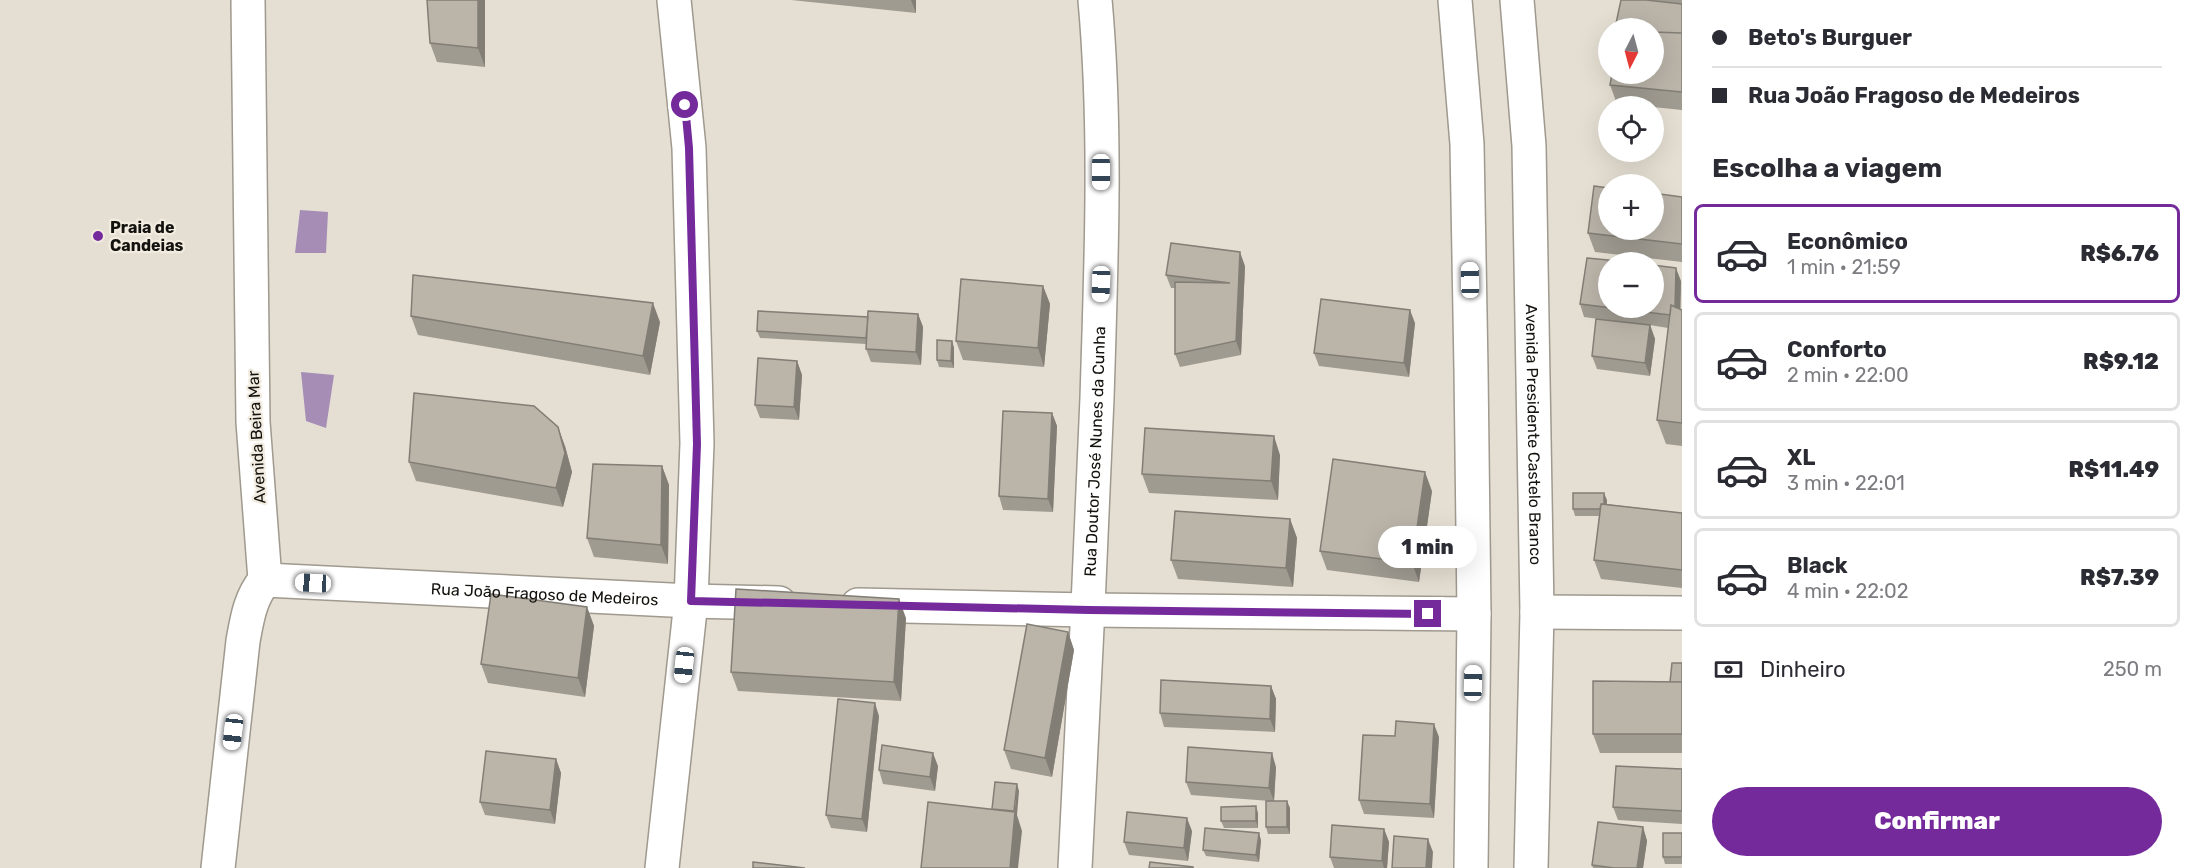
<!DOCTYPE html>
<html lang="pt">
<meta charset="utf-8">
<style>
:root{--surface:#fff;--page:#f2f2f3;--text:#2b2b33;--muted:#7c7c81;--line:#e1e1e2;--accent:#752a9c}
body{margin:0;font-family:Rubik,sans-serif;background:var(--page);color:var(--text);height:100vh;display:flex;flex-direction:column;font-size:22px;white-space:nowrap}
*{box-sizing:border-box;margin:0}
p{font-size:20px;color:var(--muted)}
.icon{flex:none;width:33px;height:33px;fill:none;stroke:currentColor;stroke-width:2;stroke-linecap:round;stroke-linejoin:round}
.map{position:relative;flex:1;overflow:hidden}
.sheet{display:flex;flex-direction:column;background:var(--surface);width:510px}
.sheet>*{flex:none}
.hud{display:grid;align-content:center;height:132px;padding:0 30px;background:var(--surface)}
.needle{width:39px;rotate:186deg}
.fabs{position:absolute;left:1598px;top:18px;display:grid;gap:12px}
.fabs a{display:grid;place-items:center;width:66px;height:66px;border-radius:50%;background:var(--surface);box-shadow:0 6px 24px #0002;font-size:30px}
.end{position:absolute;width:27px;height:27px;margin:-14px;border:8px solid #752a9c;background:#fff;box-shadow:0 0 0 3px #fff}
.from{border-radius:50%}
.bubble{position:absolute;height:42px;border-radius:21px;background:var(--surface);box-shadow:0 6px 24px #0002;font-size:20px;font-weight:800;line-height:42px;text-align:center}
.car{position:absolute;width:18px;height:36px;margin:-18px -9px;border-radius:8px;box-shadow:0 0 4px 2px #0007;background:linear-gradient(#fff 24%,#345 0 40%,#fff 0 76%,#345 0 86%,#fff 0)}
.hud b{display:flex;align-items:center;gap:21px;height:57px;font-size:22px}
.hud b+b{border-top:2px solid var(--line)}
.hud i{width:15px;height:15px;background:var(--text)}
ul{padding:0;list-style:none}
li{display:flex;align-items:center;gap:18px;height:99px;margin:0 12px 9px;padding:0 18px;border:3px solid var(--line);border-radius:9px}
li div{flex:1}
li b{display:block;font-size:22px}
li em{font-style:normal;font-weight:800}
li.active{border-color:var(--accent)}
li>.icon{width:54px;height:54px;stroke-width:1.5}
h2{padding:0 30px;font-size:27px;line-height:72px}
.pay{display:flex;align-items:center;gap:15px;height:66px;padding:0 30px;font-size:22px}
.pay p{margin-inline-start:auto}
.primary-button{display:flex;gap:12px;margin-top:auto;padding:12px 30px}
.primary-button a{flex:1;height:69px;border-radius:36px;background:var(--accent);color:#fff;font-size:24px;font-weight:800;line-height:69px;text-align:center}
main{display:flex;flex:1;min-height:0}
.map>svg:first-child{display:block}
.water{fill:#a58db6}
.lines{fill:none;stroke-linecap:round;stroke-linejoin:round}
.minor-casing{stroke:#9f998e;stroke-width:36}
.major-casing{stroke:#9f998e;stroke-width:36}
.minor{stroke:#fff;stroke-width:33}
.major{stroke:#fff;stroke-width:33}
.wall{fill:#a09b91}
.shaded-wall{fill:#827e76}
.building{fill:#bab4a9;stroke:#827e76;stroke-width:1.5}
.route{stroke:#752a9c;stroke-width:8}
.poi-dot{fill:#752a9c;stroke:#f2ece0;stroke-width:2}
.labels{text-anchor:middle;stroke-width:4.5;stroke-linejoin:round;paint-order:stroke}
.poi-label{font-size:16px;font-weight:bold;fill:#14120e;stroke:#f2ece0;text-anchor:start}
.street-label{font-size:16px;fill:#14120e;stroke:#f2ece0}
</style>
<main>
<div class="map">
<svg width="1682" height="868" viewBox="0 0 1682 868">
<rect width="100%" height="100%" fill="#e5dfd3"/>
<path class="water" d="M300 210 328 212 326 253H295Z
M301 372 334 375 326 428 306 421Z"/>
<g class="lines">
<defs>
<g id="minor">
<path id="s1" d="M265 580 691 601 779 603"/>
<path d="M858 605 1089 610 1474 614"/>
<path d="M1537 612 1682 613"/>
<path d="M218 868 243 641C247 619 250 598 265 580L253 422 248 0"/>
<path id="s2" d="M1075 868C1083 711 1091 555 1097 398 1101 266 1107 132 1095 0"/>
</g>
<g id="major">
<path d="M1455 0 1467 144 1471 370 1474 614 1471 868"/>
<path id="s3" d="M1517 0 1529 146 1537 612 1531 868"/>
<path d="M662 868 691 601 697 443 689 148 674 0"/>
</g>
</defs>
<use href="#minor" class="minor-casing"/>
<use href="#major" class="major-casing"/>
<use href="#minor" class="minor"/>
<use href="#major" class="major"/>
</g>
<path class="wall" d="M485 0V67L437 62 430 43Z
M791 0H916V13Z
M1621 0H1682V110L1653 107V106L1617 104 1610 85 1653 74Z
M1682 197V262L1595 252 1588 233Z
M1245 266 1241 355 1180 367 1175 354V288H1171L1166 275Z
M1681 281 1680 309 1682 310V446L1666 444 1657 420 1668 328 1650 325 1655 339 1650 376 1597 369 1592 356 1645 325 1584 317 1580 304Z
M1043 286 1050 304 1044 367 963 360 956 341Z
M918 314 923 327 921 365 871 362 866 349V344L760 338 757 331 868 317Z
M411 316 660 322 650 375 418 335Z
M1415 323 1409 377 1319 366 1314 353Z
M952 341 954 348V368L939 367 937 360Z
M797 361 802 375 799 420 760 418 755 405Z
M1052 413 1057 426 1053 512 1003 510 999 496Z
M565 446 572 472 563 507 416 481 409 462Z
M1280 455 1278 500 1149 493 1142 474Z
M662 466 669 485 668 564 594 557 587 538Z
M1432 491 1419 582 1327 570 1320 551Z
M1607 500V504L1682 513V588L1601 579 1594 560 1599 516H1575L1573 509Z
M1290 519 1297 538 1293 587 1178 579 1171 560Z
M587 607 594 626 585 697 488 683 481 664Z
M906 618 901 701 738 691 731 672Z
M1068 632 1074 650 1052 777 1011 769 1004 750Z
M1682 663V753H1600L1593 734 1670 682Z
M1271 686 1276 699 1275 732 1164 727 1160 713Z
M879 716 867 832 831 828 826 815Z
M1395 736 1439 737 1434 818 1364 814 1359 800Z
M556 759 561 773 555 824 485 815 480 802Z
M938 766 935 791 883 784 879 770Z
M1276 767 1274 801 1290 808V834H1268L1266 827 1270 801 1191 795 1186 782Z
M1682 769V824L1618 820 1613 807Z
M1258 813V828H1224L1221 821Z
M1643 827 1647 841 1643 868H1593L1592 865Z
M1384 829 1389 842 1387 868H1334L1330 857Z
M1192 831 1188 861 1129 855 1124 842Z
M1682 833V864H1665L1663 857Z
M1261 840 1259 862 1206 856 1203 850Z"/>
<path class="shaded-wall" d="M478 0H485V67L478 48Z
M911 0H916V13Z
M1240 252 1245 266 1241 355 1236 341Z
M1676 268 1681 281 1680 329 1675 316Z
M1043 286 1050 304 1044 367 1038 348Z
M653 303 660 322 650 375 643 356Z
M1410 310 1415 323 1409 377 1404 363Z
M918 314 923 327 921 365 916 352Z
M1650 325 1655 339 1650 376 1645 363Z
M952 341 954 348V368L951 361Z
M797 361 802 375 799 420 794 407Z
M1052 413 1057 426 1053 512 1048 499Z
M558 427 565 446 572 472 563 507 556 488Z
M1274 436 1280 455 1278 500 1271 481Z
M662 466 669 485 668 564 661 545Z
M1425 472 1432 491 1419 582 1412 563Z
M1604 493 1607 500 1606 516 1604 509Z
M1290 519 1297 538 1293 587 1286 568Z
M899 599 906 618 901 701 894 682Z
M587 607 594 626 585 697 578 678Z
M1068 632 1074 650 1052 777 1045 758Z
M1271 686 1276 699 1275 732 1270 719Z
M875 703 879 716 867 832 862 819Z
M1434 724 1439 737 1434 818 1430 804Z
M933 753 938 766 935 791 930 777Z
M1272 753 1276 767 1274 801 1269 788Z
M556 759 561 773 555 824 550 810Z
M1017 784 1019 791 1017 815 1022 831 1018 868H1010Z
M1287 801 1290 808V834L1287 827Z
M1256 806 1258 813V828L1256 821Z
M1187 818 1192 831 1188 861 1184 848Z
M1643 827 1647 841 1643 868H1637Z
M1384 829 1389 842 1387 868H1384L1382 861Z
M1259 833 1261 840 1259 862 1256 855Z
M1428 839 1433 852 1432 868H1426Z"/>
<path class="building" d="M427 0H478V48L430 43Z
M1621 0H1646L1682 4V33L1653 32V28H1615Z
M1653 32 1682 33V92L1610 85 1612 74H1653Z
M1594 186 1608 188V230H1653V193L1682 197V244L1588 233Z
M1171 243 1240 252 1236 341 1175 354V282L1230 283 1166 275Z
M1587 258 1629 262H1608V308H1653V265L1676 268 1675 307 1671 305 1670 315 1580 304Z
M413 275 653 303 643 356 411 316Z
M961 279 1043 286 1038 348 956 341Z
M1321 299 1410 310 1404 363 1314 353Z
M1671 305 1682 310V423L1657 420Z
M758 311 868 317 866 338 757 331Z
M868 311 918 314 916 352 866 349Z
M1596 319 1650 325 1645 363 1592 356Z
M937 340 952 341 951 361 937 360Z
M758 358 797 361 794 407 755 405Z
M414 393 534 406 558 427 565 453 556 488 409 462Z
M1003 411 1052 413 1048 499 999 496Z
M1145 428 1274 436 1271 481 1142 474Z
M1333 459 1425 472 1412 563 1320 551Z
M593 464 662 466 661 545 587 538Z
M1573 493H1604V504H1601L1600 509H1573Z
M1601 504 1682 513V570L1594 560Z
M1175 511 1290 519 1286 568 1171 560Z
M736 589 899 599 894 682 731 672Z
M491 594 587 607 578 678 481 664Z
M1027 624 1068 632 1045 758 1004 750Z
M1672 663H1682V682H1670Z
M1161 680 1271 686 1270 719 1160 713Z
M1593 681 1682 682V734H1593Z
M838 699 875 703 862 819 826 815Z
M1396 721 1434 724 1430 804 1359 800 1363 735 1395 736Z
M882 745 933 753 930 777 879 770Z
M1188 747 1272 753 1269 788 1186 782Z
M486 751 556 759 550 810 480 802Z
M1616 766 1682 769V811L1613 807Z
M995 782 1017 784 1014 811 992 809Z
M1266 801H1287V827H1266Z
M928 802 1015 812 1010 868H921Z
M1256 806V821H1221V807Z
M1127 812 1187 818 1184 848 1124 842Z
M1598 822 1643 827 1637 868H1614L1592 865Z
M1332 825 1384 829 1382 861 1330 857Z
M1205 828 1259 833 1256 855 1203 850Z
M1663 833H1682V857H1663Z
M1394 836 1428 839 1426 868H1392Z
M753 862 805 868H753Z
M1150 862 1193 867V868H1149Z"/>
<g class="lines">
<path class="route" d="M685 105 689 148 697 444 691 601 1089 610 1428 614"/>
</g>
<circle class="poi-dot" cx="98" cy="236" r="6"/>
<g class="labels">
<g class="poi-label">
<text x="110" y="233">Praia de<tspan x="110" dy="18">Candeias</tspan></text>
</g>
<g class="street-label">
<text dy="6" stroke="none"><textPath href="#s3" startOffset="435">Avenida Presidente Castelo Branco</textPath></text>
<text transform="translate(256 437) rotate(-93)" y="6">Avenida Beira Mar</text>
<text dy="6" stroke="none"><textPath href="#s2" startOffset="417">Rua Doutor José Nunes da Cunha</textPath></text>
<text dy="6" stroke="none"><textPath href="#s1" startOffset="280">Rua João Fragoso de Medeiros</textPath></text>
</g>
</g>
</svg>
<div class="fabs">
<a><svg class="needle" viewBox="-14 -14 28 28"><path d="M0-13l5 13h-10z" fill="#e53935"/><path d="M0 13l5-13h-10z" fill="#7c7c81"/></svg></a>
<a><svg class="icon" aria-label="locate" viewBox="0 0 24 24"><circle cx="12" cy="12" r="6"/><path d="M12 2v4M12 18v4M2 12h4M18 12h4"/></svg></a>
<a>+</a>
<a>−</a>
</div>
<i class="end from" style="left:685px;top:105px"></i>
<i class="end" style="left:1428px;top:614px"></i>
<div class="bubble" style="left:1378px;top:526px;width:99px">1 min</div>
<i class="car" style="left:1101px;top:172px;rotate:180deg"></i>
<i class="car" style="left:1470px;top:280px;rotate:359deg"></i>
<i class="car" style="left:1101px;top:284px;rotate:182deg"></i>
<i class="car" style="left:313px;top:583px;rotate:273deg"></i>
<i class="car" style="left:684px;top:665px;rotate:186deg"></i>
<i class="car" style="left:1473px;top:683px;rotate:1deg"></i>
<i class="car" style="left:233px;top:732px;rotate:187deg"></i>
</div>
<section class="sheet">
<div class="hud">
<b><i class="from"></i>Beto's Burguer</b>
<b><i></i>Rua João Fragoso de Medeiros</b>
</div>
<h2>Escolha a viagem</h2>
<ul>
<li class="active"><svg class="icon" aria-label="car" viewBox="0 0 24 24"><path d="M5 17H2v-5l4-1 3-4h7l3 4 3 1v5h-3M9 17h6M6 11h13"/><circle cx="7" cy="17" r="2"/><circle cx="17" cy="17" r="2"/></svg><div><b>Econômico</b><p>1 min · 21:59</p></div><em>R$6.76</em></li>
<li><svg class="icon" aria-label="car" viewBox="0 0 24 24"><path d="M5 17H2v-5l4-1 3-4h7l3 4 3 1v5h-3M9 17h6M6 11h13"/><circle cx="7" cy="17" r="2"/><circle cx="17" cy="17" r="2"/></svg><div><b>Conforto</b><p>2 min · 22:00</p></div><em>R$9.12</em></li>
<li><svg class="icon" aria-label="car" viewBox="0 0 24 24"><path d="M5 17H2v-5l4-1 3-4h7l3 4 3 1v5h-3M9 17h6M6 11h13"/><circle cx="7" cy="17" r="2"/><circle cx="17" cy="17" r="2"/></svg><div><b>XL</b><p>3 min · 22:01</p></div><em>R$11.49</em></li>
<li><svg class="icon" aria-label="car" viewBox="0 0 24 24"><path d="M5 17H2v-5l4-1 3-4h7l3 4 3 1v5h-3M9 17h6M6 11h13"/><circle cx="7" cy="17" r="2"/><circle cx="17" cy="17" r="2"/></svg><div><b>Black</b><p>4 min · 22:02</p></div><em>R$7.39</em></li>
</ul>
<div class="pay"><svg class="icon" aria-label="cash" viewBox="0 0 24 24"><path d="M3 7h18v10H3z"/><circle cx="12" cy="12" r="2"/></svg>Dinheiro<p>250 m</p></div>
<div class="primary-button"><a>Confirmar</a></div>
</section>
</main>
